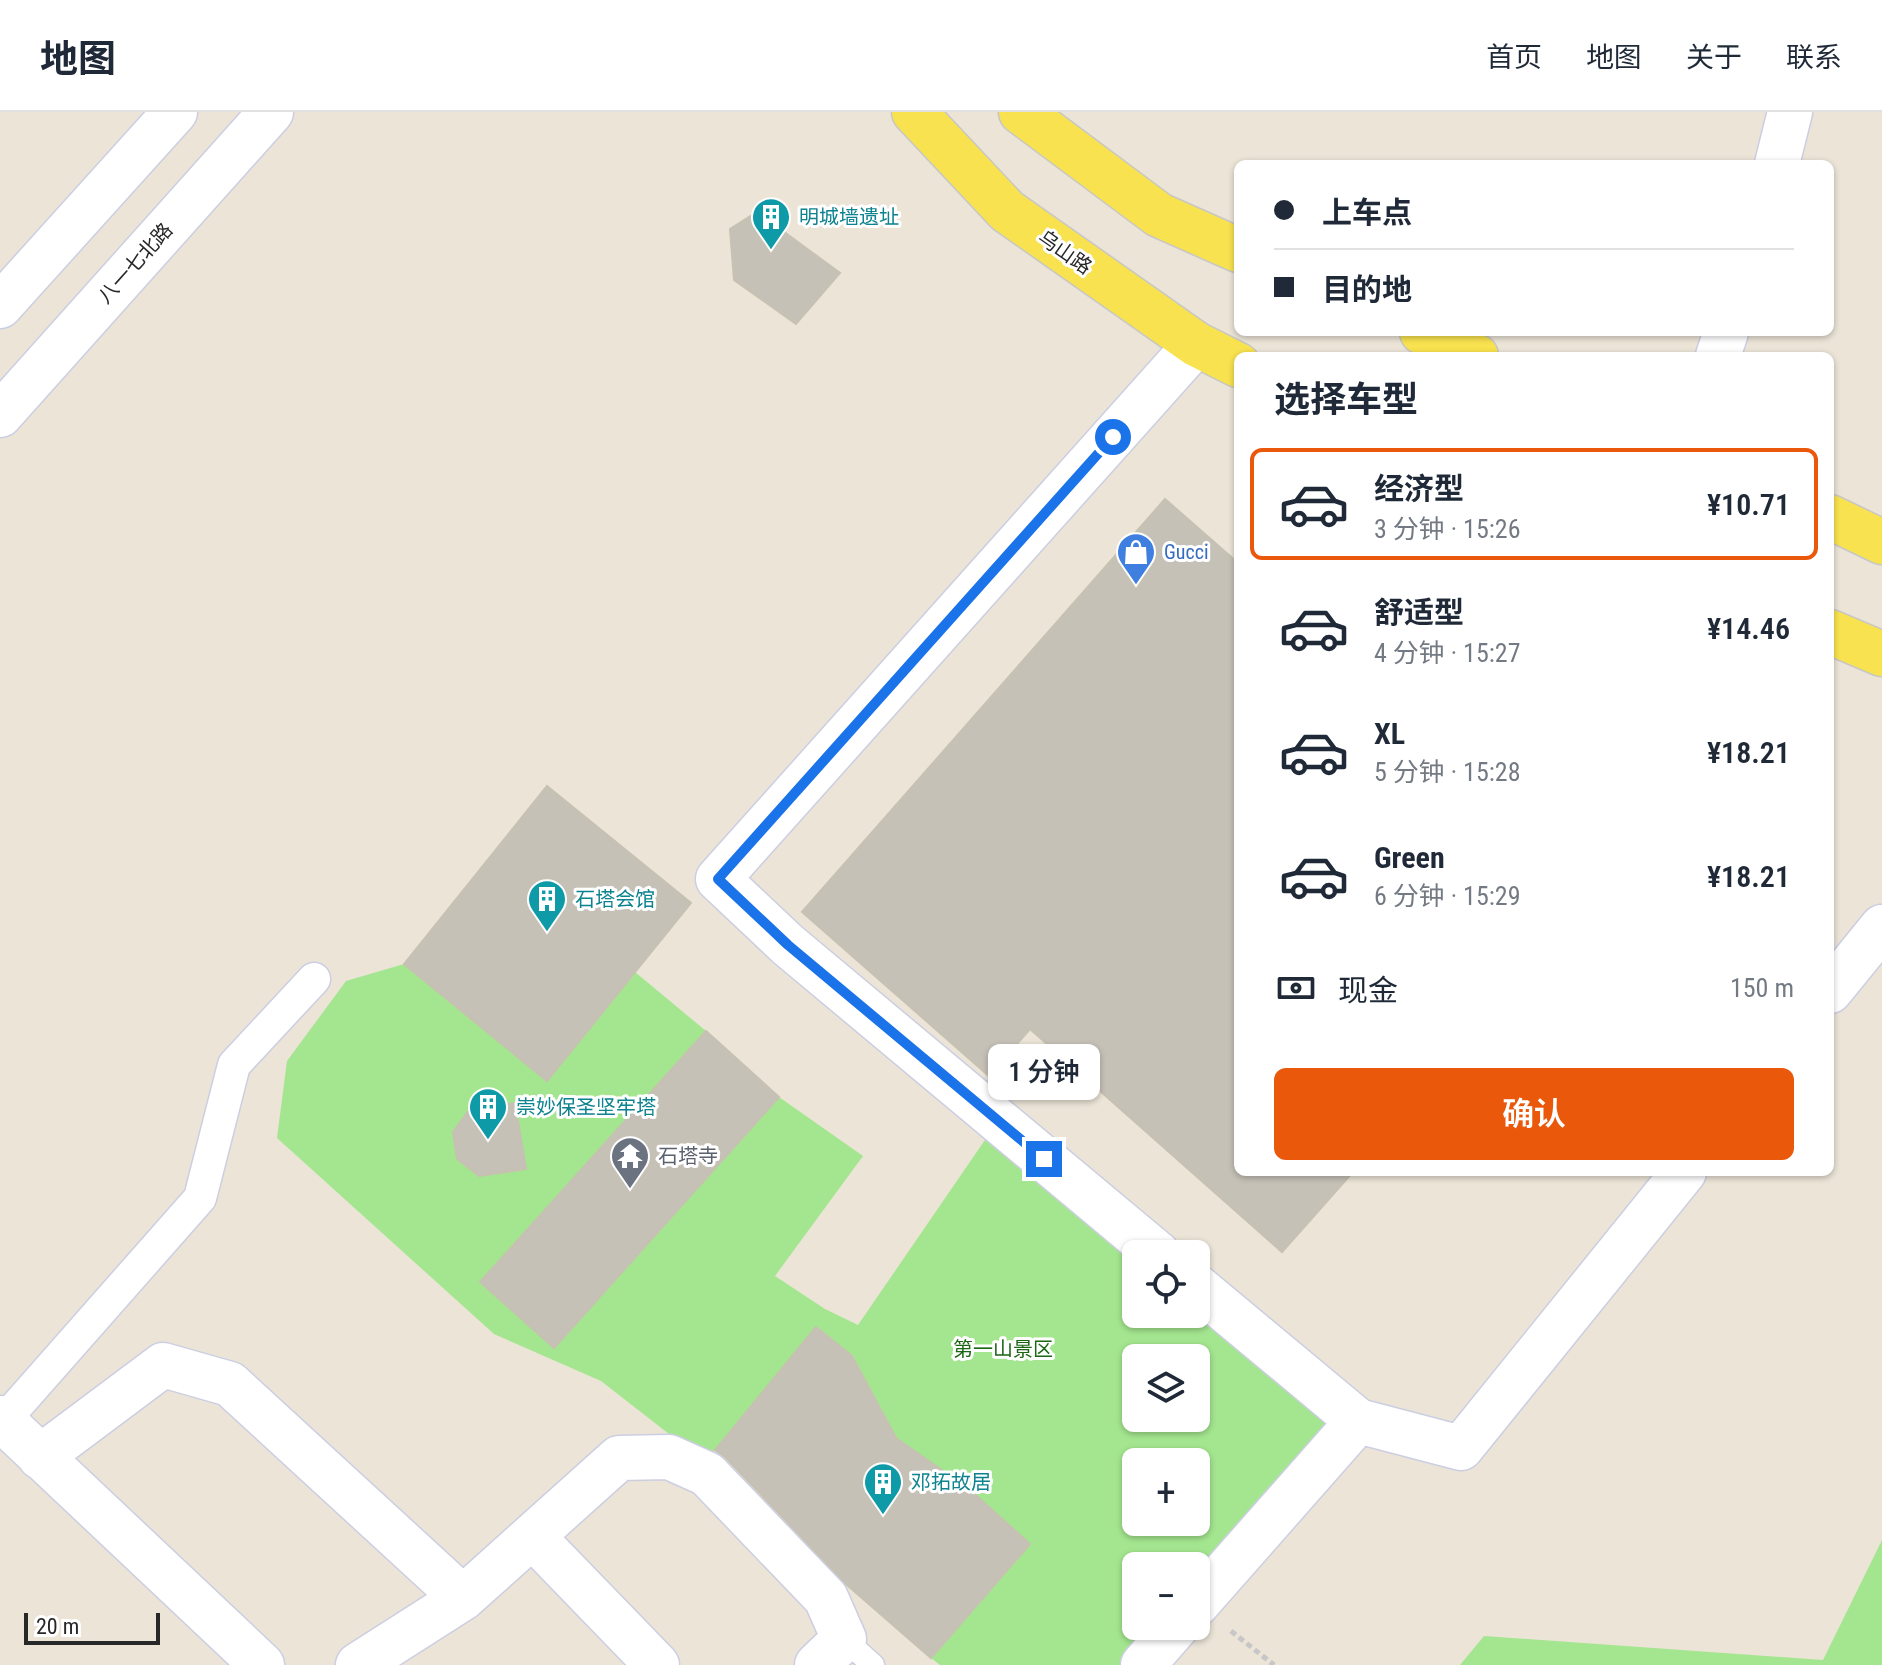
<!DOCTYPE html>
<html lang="zh">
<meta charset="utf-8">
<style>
:root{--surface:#fff;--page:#f6f6f7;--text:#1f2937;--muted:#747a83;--line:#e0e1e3;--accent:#ea580c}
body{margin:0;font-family:"Roboto Condensed","Noto Sans SC",sans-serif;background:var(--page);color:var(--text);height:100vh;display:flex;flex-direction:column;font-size:30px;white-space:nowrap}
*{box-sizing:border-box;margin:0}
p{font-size:26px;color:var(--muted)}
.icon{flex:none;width:44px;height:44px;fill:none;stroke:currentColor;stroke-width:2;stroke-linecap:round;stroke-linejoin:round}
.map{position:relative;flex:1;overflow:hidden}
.details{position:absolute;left:1234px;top:240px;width:600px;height:824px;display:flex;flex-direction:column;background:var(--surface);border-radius:12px;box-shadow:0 2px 6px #0004}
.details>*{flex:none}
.banner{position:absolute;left:1234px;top:48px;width:600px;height:176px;border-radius:12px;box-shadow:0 2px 6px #0004;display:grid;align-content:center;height:176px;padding:0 40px;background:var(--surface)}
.buttons{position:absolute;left:1122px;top:1128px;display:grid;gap:16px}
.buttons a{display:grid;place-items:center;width:88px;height:88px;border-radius:12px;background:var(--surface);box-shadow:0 2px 6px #0004;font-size:40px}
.scale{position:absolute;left:24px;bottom:20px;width:136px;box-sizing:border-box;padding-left:8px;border:4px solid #272727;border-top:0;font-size:22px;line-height:28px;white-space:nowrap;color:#272727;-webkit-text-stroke:6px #fff;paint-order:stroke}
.end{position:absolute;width:36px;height:36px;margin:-18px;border:10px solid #1a73e8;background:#fff;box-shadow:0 0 0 4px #fff}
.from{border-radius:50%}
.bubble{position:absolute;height:56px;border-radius:12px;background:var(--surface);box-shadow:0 2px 6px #0004;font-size:26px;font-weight:600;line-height:56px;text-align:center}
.banner b{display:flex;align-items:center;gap:28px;height:76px;font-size:30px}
.banner b+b{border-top:2px solid var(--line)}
.banner i{width:20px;height:20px;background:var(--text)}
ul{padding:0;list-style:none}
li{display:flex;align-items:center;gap:24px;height:112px;margin:0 16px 12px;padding:0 24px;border:4px solid transparent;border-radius:12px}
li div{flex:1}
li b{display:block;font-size:30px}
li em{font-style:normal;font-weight:600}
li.selected{border-color:var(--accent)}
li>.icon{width:72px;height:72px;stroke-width:1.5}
h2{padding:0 40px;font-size:36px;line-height:96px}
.pay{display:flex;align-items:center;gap:20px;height:88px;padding:0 40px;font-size:30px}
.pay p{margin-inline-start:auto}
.button{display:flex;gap:16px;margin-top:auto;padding:16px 40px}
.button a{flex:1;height:92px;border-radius:12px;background:var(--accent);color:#fff;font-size:32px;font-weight:600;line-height:92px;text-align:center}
header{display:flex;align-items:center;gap:48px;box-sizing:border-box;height:112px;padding:0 40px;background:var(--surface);border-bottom:2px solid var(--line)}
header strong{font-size:38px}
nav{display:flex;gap:44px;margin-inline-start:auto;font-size:28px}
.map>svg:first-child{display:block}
.green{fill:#a4e68f;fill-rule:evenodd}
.building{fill:#c6c1b7;stroke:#c6c1b1;stroke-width:2}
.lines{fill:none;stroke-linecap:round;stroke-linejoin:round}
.service-casing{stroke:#cccee2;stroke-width:25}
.pedestrian-casing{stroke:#cccee2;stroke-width:35}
.minor-casing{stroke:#cccee2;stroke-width:47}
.tertiary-casing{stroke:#cccee2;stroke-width:47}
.secondary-casing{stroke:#cccee2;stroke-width:47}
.primary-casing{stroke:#c7c7c7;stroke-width:47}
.path{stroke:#c7c7c7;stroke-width:5;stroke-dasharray:6 4;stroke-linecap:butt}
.service{stroke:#fff;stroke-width:22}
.pedestrian{stroke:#fff;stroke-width:32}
.minor{stroke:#fff;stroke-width:44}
.tertiary{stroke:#fff;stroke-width:44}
.secondary{stroke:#fff;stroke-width:44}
.primary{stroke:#f8e24f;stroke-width:44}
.route{stroke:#1a73e8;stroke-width:10}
.labels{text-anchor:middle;stroke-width:6;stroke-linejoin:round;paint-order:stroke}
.culture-label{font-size:20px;fill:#0d838f;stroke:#fff;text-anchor:start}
.street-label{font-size:20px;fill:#272727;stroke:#fff}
.shop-label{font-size:20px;fill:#366cbe;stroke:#fff;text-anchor:start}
.worship-label{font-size:20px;fill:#5b616d;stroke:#fff;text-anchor:start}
.park-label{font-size:20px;fill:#1d6615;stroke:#fff}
</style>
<header>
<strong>地图</strong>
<nav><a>首页</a><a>地图</a><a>关于</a><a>联系</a></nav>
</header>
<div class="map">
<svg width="1882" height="1553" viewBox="0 0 1882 1553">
<rect width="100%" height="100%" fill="#ebe4d7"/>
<path class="green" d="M404 852 547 968 635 860 706 919 481 1170 554 1236 779 985 863 1044 775 1164 825 1197 858 1213 998 1009 1136 1142V1202H1196L1358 1309 1196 1493V1454H1136V1514H1177L1143 1553H940L931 1546 1029 1431 896 1326 853 1244 817 1215 705 1350 601 1269 494 1222 277 1026 287 949 346 869ZM1136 1246H1196V1306H1136ZM1136 1350H1196V1410H1136Z
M1882 1428V1553H1460L1484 1524 1823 1548Z"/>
<path class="building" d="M757 100 840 161 796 212 734 168 730 117Z
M1165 387 1238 451V1060H1353L1282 1140 1030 917 989 964 802 800Z
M547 674 691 791 547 969 404 852Z
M706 919 779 985 554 1236 480 1170Z
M515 991 526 1057 479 1064 457 1047 453 1020 469 998Z
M816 1215 852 1244 896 1326 969 1377 1030 1432 931 1546 847 1473 725 1345 715 1338Z"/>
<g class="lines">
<defs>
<path id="service" d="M844 1527 873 1553"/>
<path id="pedestrian" d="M0 1313 200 1086 234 953 314 867"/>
<path id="minor" d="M1830 879 1882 815
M1158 1142 788 833 718 767 1196 232
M1196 1174 1358 1309 1461 1336 1684 1060
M0 1306 262 1553
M40 1345 163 1253 230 1272 463 1486
M532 1424 657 1553
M1196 1493 1358 1309
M358 1553 463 1486 619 1346 669 1345 707 1362 826 1486 844 1527 817 1553
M1143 1553 1177 1514"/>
<path id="tertiary" d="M1777 52 1790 0
M1718 244 1726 220"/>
<path id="secondary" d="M0 194 175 0
M0 303 271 0"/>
<path id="primary" d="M914 0 1007 99 1196 232 1238 253
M1021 0 1159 103 1238 138
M1422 220 1476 244
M1830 405 1882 430
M1830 520 1882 542"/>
</defs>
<use href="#service" class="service-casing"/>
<use href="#pedestrian" class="pedestrian-casing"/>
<use href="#minor" class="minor-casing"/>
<use href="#tertiary" class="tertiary-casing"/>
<use href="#secondary" class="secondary-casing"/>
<use href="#primary" class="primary-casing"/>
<path class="path" d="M1231 1519 1274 1553"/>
<use href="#service" class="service"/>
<use href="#pedestrian" class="pedestrian"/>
<use href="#minor" class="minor"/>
<use href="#tertiary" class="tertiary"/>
<use href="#secondary" class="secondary"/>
<use href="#primary" class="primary"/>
</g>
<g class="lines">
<path class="route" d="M1044 1047 788 833 718 767 1113 325"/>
</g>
<defs>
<symbol id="building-pin" viewBox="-11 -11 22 30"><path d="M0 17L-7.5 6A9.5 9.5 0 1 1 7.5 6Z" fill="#0f9aa8" stroke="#fff"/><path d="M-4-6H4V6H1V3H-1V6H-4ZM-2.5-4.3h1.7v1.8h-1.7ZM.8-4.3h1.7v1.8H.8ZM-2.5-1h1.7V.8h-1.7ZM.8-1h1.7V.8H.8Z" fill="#fff"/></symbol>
<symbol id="shop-pin" viewBox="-11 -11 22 30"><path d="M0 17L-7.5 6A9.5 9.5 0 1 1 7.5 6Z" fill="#3f7fe0" stroke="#fff"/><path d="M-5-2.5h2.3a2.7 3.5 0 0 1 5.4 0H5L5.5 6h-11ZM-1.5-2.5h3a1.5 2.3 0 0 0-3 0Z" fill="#fff"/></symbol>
<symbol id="temple-pin" viewBox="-11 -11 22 30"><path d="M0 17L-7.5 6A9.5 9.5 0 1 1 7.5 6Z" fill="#6b7280" stroke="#fff"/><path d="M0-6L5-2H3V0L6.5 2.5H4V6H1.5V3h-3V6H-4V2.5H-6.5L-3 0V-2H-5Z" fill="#fff"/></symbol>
</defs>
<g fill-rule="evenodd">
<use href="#building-pin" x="749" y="83" width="44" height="60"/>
<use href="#shop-pin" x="1114" y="418" width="44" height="60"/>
<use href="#building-pin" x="525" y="765" width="44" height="60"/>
<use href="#building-pin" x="466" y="973" width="44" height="60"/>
<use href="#temple-pin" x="608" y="1022" width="44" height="60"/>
<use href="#building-pin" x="861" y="1348" width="44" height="60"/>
</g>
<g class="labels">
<g class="culture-label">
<text x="799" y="112">明城墙遗址</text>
<text x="575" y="794">石塔会馆</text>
<text x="516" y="1002">崇妙保圣坚牢塔</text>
<text x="911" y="1377">邓拓故居</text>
</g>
<g class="street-label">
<text transform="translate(1065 140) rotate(35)" y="7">乌山路</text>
<text transform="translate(135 151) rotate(-48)" y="7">八一七北路</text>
</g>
<g class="shop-label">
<text x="1164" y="447">Gucci</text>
</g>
<g class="worship-label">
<text x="658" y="1051">石塔寺</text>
</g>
<g class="park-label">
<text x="1003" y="1244">第一山景区</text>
</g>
</g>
</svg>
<div class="buttons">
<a><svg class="icon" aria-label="locate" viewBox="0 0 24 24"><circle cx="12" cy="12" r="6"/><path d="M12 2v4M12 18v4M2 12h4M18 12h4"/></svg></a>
<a><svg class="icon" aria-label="layers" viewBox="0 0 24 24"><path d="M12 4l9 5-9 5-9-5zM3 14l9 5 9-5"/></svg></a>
<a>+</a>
<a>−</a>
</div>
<div class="scale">20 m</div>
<i class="end from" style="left:1113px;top:325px"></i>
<i class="end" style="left:1044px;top:1047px"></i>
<div class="bubble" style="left:988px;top:932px;width:112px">1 分钟</div>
<div class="banner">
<b><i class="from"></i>上车点</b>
<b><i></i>目的地</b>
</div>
<section class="details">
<h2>选择车型</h2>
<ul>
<li class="selected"><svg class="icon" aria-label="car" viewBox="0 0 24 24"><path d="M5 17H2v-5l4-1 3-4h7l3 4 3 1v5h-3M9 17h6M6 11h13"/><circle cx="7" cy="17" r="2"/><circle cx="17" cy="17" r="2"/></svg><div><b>经济型</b><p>3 分钟 · 15:26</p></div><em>¥10.71</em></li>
<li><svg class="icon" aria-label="car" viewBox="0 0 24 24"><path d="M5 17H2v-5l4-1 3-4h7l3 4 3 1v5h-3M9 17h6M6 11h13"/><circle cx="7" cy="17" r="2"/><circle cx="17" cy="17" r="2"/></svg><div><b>舒适型</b><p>4 分钟 · 15:27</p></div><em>¥14.46</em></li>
<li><svg class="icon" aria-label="car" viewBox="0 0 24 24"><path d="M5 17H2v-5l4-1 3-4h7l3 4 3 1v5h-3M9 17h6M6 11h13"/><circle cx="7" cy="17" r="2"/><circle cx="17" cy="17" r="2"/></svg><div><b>XL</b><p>5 分钟 · 15:28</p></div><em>¥18.21</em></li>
<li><svg class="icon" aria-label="car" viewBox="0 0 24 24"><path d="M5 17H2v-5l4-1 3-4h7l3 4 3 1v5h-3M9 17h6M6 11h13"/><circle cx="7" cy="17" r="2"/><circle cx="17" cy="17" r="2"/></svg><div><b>Green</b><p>6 分钟 · 15:29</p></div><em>¥18.21</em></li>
</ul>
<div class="pay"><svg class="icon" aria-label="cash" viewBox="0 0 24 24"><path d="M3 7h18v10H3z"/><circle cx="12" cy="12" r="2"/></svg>现金<p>150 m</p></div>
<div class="button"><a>确认</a></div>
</section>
</div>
